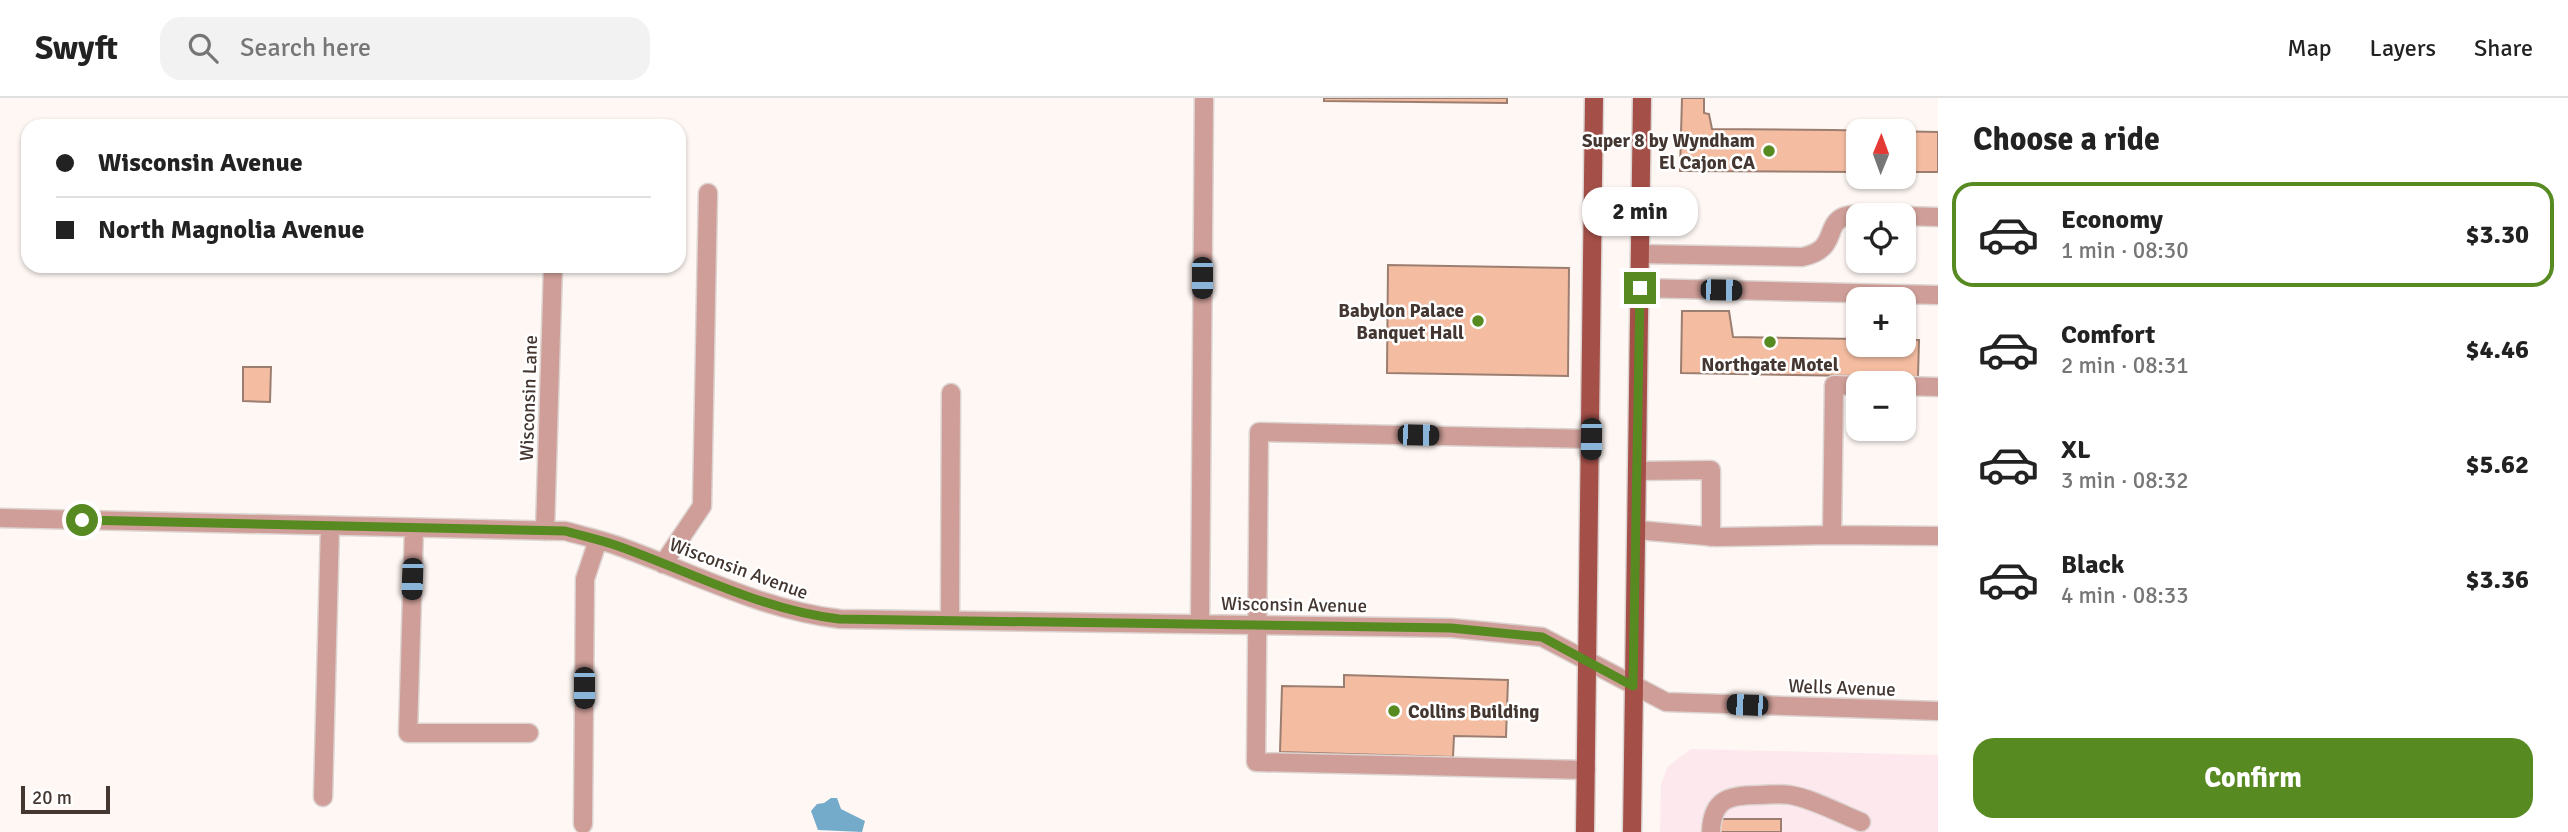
<!DOCTYPE html>
<meta charset="utf-8">
<style>
:root{--surface:#fff;--page:#f2f2f2;--text:#222;--muted:#767676;--line:#e0e0e0;--accent:#578a21}
body{margin:0;font-family:Signika,sans-serif;background:var(--page);color:var(--text);height:100vh;display:flex;flex-direction:column;font-size:26px;white-space:nowrap}
*{box-sizing:border-box;margin:0}
p{font-size:23px;color:var(--muted)}
.icon{flex:none;width:38px;height:38px;fill:none;stroke:currentColor;stroke-width:2;stroke-linecap:round;stroke-linejoin:round}
.map{position:relative;flex:1;overflow:hidden}
.drawer{display:flex;flex-direction:column;background:var(--surface);width:630px}
.drawer>*{flex:none}
.hud{position:absolute;left:21px;top:21px;width:665px;height:154px;border-radius:21px;box-shadow:0 2px 5px #0004;display:grid;align-content:center;height:154px;padding:0 35px;background:var(--surface)}
.needle{width:46px;rotate:1deg}
.tools{position:absolute;left:1846px;top:21px;display:grid;gap:14px}
.tools a{display:grid;place-items:center;width:70px;height:70px;border-radius:14px;background:var(--surface);box-shadow:0 2px 5px #0004;font-size:35px}
.scale{position:absolute;left:21px;bottom:18px;width:89px;box-sizing:border-box;padding-left:7px;border:4px solid #443731;border-top:0;font-size:19px;line-height:24px;white-space:nowrap;color:#443731;-webkit-text-stroke:5px #fff;paint-order:stroke}
.end{position:absolute;width:32px;height:32px;margin:-16px;border:9px solid #578a21;background:#fff;box-shadow:0 0 0 4px #fff}
.from{border-radius:50%}
.bubble{position:absolute;height:49px;border-radius:21px;background:var(--surface);box-shadow:0 2px 5px #0004;font-size:23px;font-weight:700;line-height:49px;text-align:center}
.car{position:absolute;width:21px;height:42px;margin:-21px -10px;border-radius:9px;box-shadow:0 0 5px 2px #0007;background:linear-gradient(#222 24%,#8ab4d8 0 40%,#222 0 76%,#8ab4d8 0 86%,#222 0)}
.hud b{display:flex;align-items:center;gap:24px;height:66px;font-size:26px}
.hud b+b{border-top:2px solid var(--line)}
.hud i{width:18px;height:18px;background:var(--text)}
ul{padding:0;list-style:none}
li{display:flex;align-items:center;gap:21px;height:105px;margin:0 14px 10px;padding:0 21px;border:4px solid transparent;border-radius:21px}
li div{flex:1}
li b{display:block;font-size:26px}
li em{font-style:normal;font-weight:700}
li.selected{border-color:var(--accent)}
li>.icon{width:63px;height:63px;stroke-width:1.5}
h2{padding:0 35px;font-size:32px;line-height:84px}
.primary-button{display:flex;gap:14px;margin-top:auto;padding:14px 35px}
.primary-button a{flex:1;height:80px;border-radius:21px;background:var(--accent);color:#fff;font-size:28px;font-weight:700;line-height:80px;text-align:center}
header{display:flex;align-items:center;gap:42px;box-sizing:border-box;height:98px;padding:0 35px;background:var(--surface);border-bottom:2px solid var(--line)}
header strong{font-size:33px}
nav{display:flex;gap:38px;margin-inline-start:auto;font-size:24px}
.search{width:490px;height:63px;background:var(--page);display:flex;align-items:center;gap:18px;box-sizing:border-box;padding:0 24px;border-radius:21px;color:var(--muted);font-size:26px}
main{display:flex;flex:1;min-height:0}
.map>svg:first-child{display:block}
.commercial{fill:#fde8ee}
.water{fill:#74aaca}
.building{fill:#f4bda2;stroke:#9c7e70;stroke-width:2}
.lines{fill:none;stroke-linecap:round;stroke-linejoin:round}
.minor-casing{stroke:#ddd4d1;stroke-width:21}
.major-casing{stroke:#ddd4d1;stroke-width:21}
.minor{stroke:#cf9e98;stroke-width:18}
.major{stroke:#a44f48;stroke-width:18}
.route{stroke:#578a21;stroke-width:9}
.poi-dot{fill:#578a21;stroke:#fff;stroke-width:2.5}
.labels{text-anchor:middle;stroke-width:5;stroke-linejoin:round;paint-order:stroke}
.poi-label{font-size:19px;font-weight:bold;fill:#443731;stroke:#fff;text-anchor:end}
.street-label{font-size:19px;fill:#443731;stroke:#fff}
</style>
<header>
<strong>Swyft</strong>
<div class="search"><svg class="icon" aria-label="search" viewBox="0 0 24 24"><circle cx="10" cy="10" r="6"/><path d="M15 15l6 6"/></svg>Search here</div>
<nav><a>Map</a><a>Layers</a><a>Share</a></nav>
</header>
<main>
<div class="map">
<svg width="1938" height="734" viewBox="0 0 1938 734">
<rect width="100%" height="100%" fill="#fef7f4"/>
<path class="commercial" d="M1691 651 1938 657V734H1660L1661 686 1668 668Z"/>
<path class="water" d="M831 700H837L841 711 865 723 862 734 818 732 811 713 817 706 824 705Z"/>
<path class="building" d="M1324 0H1507V5L1324 3Z
M1682 0H1704V15L1709 16 1712 31 1832 32 1938 34V74H1904V33H1858V74L1680 73Z
M1388 167 1569 170 1568 278 1387 275Z
M1682 213H1729L1733 239 1858 241V247H1904V242H1919L1918 279 1681 275Z
M243 269H271L270 304 243 303Z
M1344 577 1508 582 1506 639 1454 638 1453 659 1280 654 1282 588 1344 589Z
M1720 721H1781V734H1720Z"/>
<g class="lines">
<defs>
<path id="minor" d="M1904 118 1938 119
M1640 156 1802 159C1838 152 1824 128 1843 119 1854 114 1871 117 1882 117
M1640 190 1938 197
M1904 288 1938 289
M1637 373 1711 372V439
M0 420 565 433C583 438 601 442 618 448 691 474 762 512 840 521L1451 530 1542 539 1666 604 1938 613
M414 430 408 635H529
M1637 432 1717 439 1832 437 1938 438
M545 433 553 168
M1832 437 1834 287 1858 288
M663 466 702 408 708 95
M950 521 951 295
M1200 526 1204 0
M1586 672 1256 664 1259 334 1591 341
M323 699 330 428
M583 726 585 481 598 442
M1711 734C1712 701 1729 697 1758 697 1768 697 1780 695 1790 697 1814 701 1838 715 1861 724"/>
<path id="major" d="M1585 734 1594 0
M1632 734 1642 0"/>
</defs>
<use href="#minor" class="minor-casing"/>
<use href="#major" class="major-casing"/>
<use href="#minor" class="minor"/>
<use href="#major" class="major"/>
</g>
<g class="lines">
<path class="route" d="M82 422 565 433C583 438 601 442 618 448 691 474 762 512 839 521L1451 530 1542 539 1633 588 1640 190"/>
</g>
<g class="poi-dot">
<circle cx="1769" cy="53" r="7"/>
<circle cx="1478" cy="223" r="7"/>
<circle cx="1770" cy="244" r="7"/>
<circle cx="1394" cy="613" r="7"/>
</g>
<g class="labels">
<g class="poi-label">
<text x="1755" y="49">Super 8 by Wyndham<tspan x="1755" dy="22">El Cajon CA</tspan></text>
<text x="1464" y="219">Babylon Palace<tspan x="1464" dy="22">Banquet Hall</tspan></text>
<text x="1770" y="273" text-anchor="middle">Northgate Motel</text>
<text x="1408" y="620" text-anchor="start">Collins Building</text>
</g>
<g class="street-label">
<text transform="translate(528 300) rotate(-88)" y="7">Wisconsin Lane</text>
<text transform="translate(739 470) rotate(20)" y="7">Wisconsin Avenue</text>
<text transform="translate(1294 506) rotate(1)" y="7">Wisconsin Avenue</text>
<text transform="translate(1842 589) rotate(2)" y="7">Wells Avenue</text>
</g>
</g>
</svg>
<div class="tools">
<a><svg class="needle" viewBox="-14 -14 28 28"><path d="M0-13l5 13h-10z" fill="#e53935"/><path d="M0 13l5-13h-10z" fill="#767676"/></svg></a>
<a><svg class="icon" aria-label="locate" viewBox="0 0 24 24"><circle cx="12" cy="12" r="6"/><path d="M12 2v4M12 18v4M2 12h4M18 12h4"/></svg></a>
<a>+</a>
<a>−</a>
</div>
<div class="scale">20 m</div>
<i class="end from" style="left:82px;top:422px"></i>
<i class="end" style="left:1640px;top:190px"></i>
<div class="bubble" style="left:1582px;top:89px;width:116px">2 min</div>
<i class="car" style="left:1202px;top:180px;rotate:180deg"></i>
<i class="car" style="left:1721px;top:192px;rotate:91deg"></i>
<i class="car" style="left:1418px;top:337px;rotate:91deg"></i>
<i class="car" style="left:1591px;top:341px;rotate:181deg"></i>
<i class="car" style="left:412px;top:481px;rotate:182deg"></i>
<i class="car" style="left:584px;top:590px;rotate:180deg"></i>
<i class="car" style="left:1747px;top:607px;rotate:272deg"></i>
<div class="hud">
<b><i class="from"></i>Wisconsin Avenue</b>
<b><i></i>North Magnolia Avenue</b>
</div>
</div>
<section class="drawer">
<h2>Choose a ride</h2>
<ul>
<li class="selected"><svg class="icon" aria-label="car" viewBox="0 0 24 24"><path d="M5 17H2v-5l4-1 3-4h7l3 4 3 1v5h-3M9 17h6M6 11h13"/><circle cx="7" cy="17" r="2"/><circle cx="17" cy="17" r="2"/></svg><div><b>Economy</b><p>1 min · 08:30</p></div><em>$3.30</em></li>
<li><svg class="icon" aria-label="car" viewBox="0 0 24 24"><path d="M5 17H2v-5l4-1 3-4h7l3 4 3 1v5h-3M9 17h6M6 11h13"/><circle cx="7" cy="17" r="2"/><circle cx="17" cy="17" r="2"/></svg><div><b>Comfort</b><p>2 min · 08:31</p></div><em>$4.46</em></li>
<li><svg class="icon" aria-label="car" viewBox="0 0 24 24"><path d="M5 17H2v-5l4-1 3-4h7l3 4 3 1v5h-3M9 17h6M6 11h13"/><circle cx="7" cy="17" r="2"/><circle cx="17" cy="17" r="2"/></svg><div><b>XL</b><p>3 min · 08:32</p></div><em>$5.62</em></li>
<li><svg class="icon" aria-label="car" viewBox="0 0 24 24"><path d="M5 17H2v-5l4-1 3-4h7l3 4 3 1v5h-3M9 17h6M6 11h13"/><circle cx="7" cy="17" r="2"/><circle cx="17" cy="17" r="2"/></svg><div><b>Black</b><p>4 min · 08:33</p></div><em>$3.36</em></li>
</ul>
<div class="primary-button"><a>Confirm</a></div>
</section>
</main>
